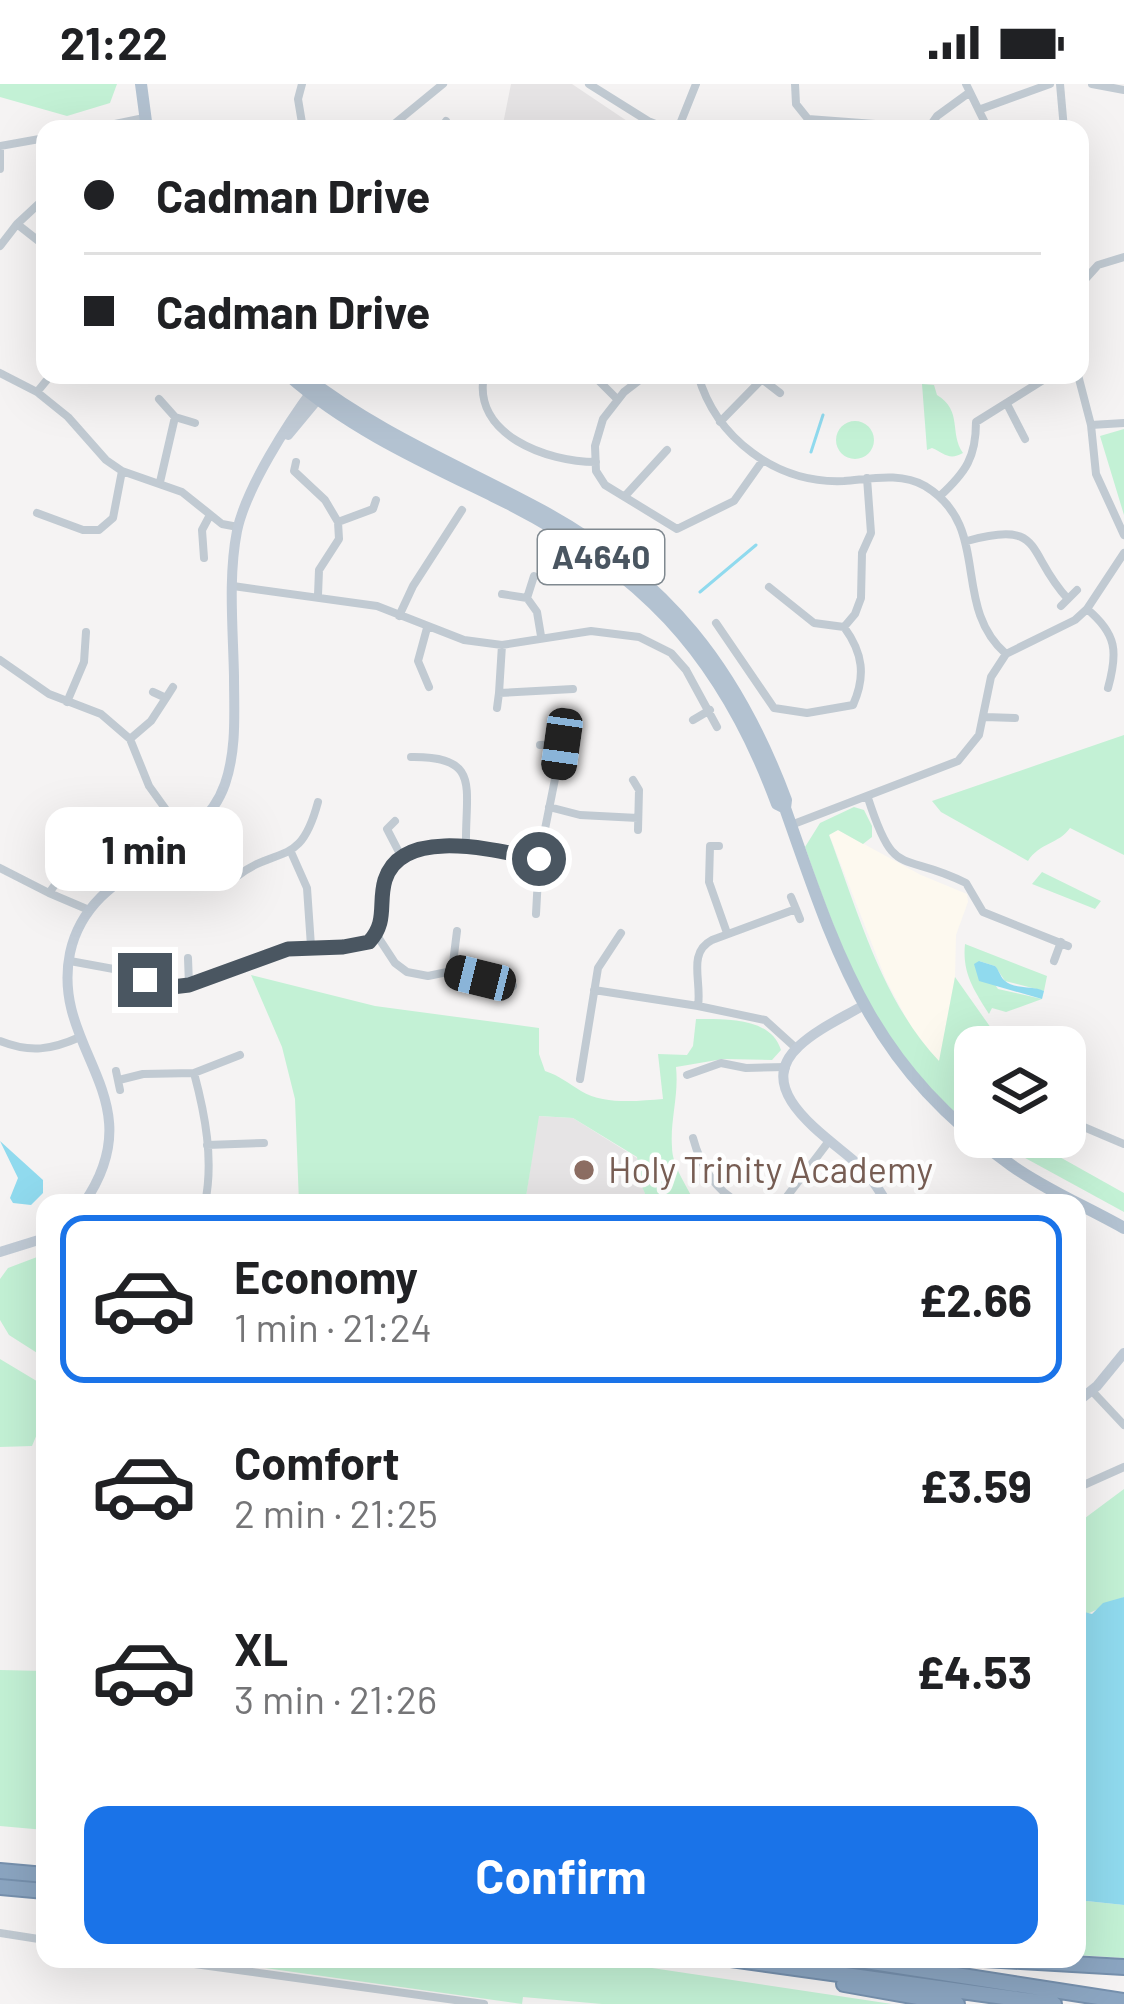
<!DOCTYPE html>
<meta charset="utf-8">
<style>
:root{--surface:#fff;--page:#f2f2f2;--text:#202124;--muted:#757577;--line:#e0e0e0;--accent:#1a73e8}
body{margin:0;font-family:Barlow,sans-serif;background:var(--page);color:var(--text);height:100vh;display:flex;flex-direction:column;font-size:45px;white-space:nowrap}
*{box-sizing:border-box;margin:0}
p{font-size:39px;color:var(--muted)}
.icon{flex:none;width:66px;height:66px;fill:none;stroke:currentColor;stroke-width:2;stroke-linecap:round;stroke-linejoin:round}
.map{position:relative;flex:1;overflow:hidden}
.panel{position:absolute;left:36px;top:1110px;width:1050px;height:774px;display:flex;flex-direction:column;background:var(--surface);border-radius:24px;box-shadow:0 12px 48px #0002}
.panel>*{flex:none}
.hud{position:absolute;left:36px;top:36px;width:1053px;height:264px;border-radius:24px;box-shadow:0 12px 48px #0002;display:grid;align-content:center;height:264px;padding:0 48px;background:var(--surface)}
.controls{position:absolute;left:954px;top:942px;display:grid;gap:24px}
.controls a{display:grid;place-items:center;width:132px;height:132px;border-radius:24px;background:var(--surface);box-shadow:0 12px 48px #0002;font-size:60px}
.end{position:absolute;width:54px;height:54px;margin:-27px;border:15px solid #4a5661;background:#fff;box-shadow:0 0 0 6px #fff}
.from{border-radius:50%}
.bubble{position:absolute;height:84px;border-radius:24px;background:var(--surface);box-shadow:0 12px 48px #0002;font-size:39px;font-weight:700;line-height:84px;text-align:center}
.car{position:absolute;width:36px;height:72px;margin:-36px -18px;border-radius:15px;box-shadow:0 0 9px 3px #0007;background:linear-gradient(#222 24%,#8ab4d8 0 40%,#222 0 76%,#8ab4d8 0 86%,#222 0)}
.hud b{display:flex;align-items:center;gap:42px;height:114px;font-size:45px}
.hud b+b{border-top:3px solid var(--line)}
.hud i{width:30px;height:30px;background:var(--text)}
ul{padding:21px 0 0;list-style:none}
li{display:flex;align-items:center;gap:36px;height:168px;margin:0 24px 18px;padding:0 24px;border:6px solid transparent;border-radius:24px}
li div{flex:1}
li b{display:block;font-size:45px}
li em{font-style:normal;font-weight:700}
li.active{border-color:var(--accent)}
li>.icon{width:108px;height:108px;stroke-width:1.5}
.action{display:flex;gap:24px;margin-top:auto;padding:24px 48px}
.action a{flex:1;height:138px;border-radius:24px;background:var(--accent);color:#fff;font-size:48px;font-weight:700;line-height:138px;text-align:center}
.status{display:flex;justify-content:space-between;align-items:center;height:84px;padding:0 60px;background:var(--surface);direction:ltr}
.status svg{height:33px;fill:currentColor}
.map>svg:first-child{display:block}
.commercial{fill:#fdf9ef}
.education{fill:#e6e4e5}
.green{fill:#c3f1d5}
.water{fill:#90daee}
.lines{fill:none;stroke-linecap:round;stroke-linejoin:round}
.stream{stroke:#90daee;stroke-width:3}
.highway-casing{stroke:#7690ad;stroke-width:18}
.street{stroke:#c1cad2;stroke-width:8}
.secondary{stroke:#c1cbd6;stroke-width:10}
.primary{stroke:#b3c2d1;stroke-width:12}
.highway{stroke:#8ba5c1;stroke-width:14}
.route{stroke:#4a5661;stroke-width:15}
.education-dot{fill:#8d6e63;stroke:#fff;stroke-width:4.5}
.labels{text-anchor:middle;stroke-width:9;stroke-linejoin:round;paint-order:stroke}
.shield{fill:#fff;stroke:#808990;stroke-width:3}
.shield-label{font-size:33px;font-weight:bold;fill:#4a5661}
.education-label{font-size:36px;fill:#785e54;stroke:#fff;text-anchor:start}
</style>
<div class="status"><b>21:22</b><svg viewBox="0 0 49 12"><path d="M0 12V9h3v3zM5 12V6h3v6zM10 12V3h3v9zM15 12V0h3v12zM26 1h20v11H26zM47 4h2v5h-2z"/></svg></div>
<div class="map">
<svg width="1124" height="1920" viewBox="0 0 1124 1920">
<rect width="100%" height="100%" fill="#f5f3f3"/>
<path class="commercial" d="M838 746 921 791 967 810 968 818 956 851 955 893 939 979 911 943 886 896 829 750Z"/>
<path class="education" d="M511 0H572L639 45H502Z
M538 1032 573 1034 637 1074 640 1097 649 1119H525Z"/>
<path class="green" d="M0 0H117L110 19 67 32 0 13Z
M922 300 934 301 937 311C963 327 949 349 963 369 949 377 944 369 932 364L927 366Z
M836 356a19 19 0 1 1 38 0a19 19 0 1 1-38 0Z
M1124 345V431L1100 352Z
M1124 651V771L1070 744C1059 760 1039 759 1028 777L941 728 932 717Z
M854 723 864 726 872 742V753L863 760 838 746 829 751C858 828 882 917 939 977L955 893 991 944 1011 963H975V1043C961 1032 944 1021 932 1008 868 940 835 850 805 763L820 739Z
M1042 788 1101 817 1095 825 1032 800Z
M965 860 1047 892 1044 907 1005 897 995 882 979 877 998 905 1042 915 1006 928 992 924 989 930C974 906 962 889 965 860Z
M251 891 375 922 539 944V970L545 987C560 992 568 999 581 1007 604 1021 638 1017 663 1015L658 970 687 971 693 962 696 935C725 935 771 933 781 966L772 976 723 975 676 983C679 1012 670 1036 672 1063 672 1082 687 1102 695 1119H649L640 1098 637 1073 573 1034 539 1032 525 1119H299L295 1015 282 963Z
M987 1053H1024L1124 1109V1128Z
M45 1170V1274L9 1251 0 1236V1195L8 1184Z
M0 1275 45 1302V1343H40L32 1362 0 1363Z
M1124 1405V1513L1085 1531 1077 1526V1440Z
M0 1586 45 1587V1746L0 1742Z
M1077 1816 1124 1821V1874L1077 1871Z
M201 1875H592L892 1920H602L523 1913 522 1920Z"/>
<path class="water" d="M979 877 995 882C999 886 1000 892 1004 896 1014 906 1032 901 1044 907L1042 915 979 897 974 880Z
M0 1057 43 1096V1109L31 1121 13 1119 10 1114 18 1094Z
M1124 1513V1821L1077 1816V1526L1092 1530 1103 1519Z"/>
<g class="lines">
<path class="stream" d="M811 368 823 331
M700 508 756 461"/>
<defs>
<path id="highway" d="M0 1787 45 1791
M0 1803 45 1807
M731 1875 1054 1920
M853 1875 1124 1917
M984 1875 1124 1883
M844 1900 957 1920"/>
</defs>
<use href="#highway" class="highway-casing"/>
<path class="street" d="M302 0 298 15 303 45
M589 0 648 37 668 45
M795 0 796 20 808 35 875 40 893 45
M966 0 988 45
M1060 0 1064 45
M1092 0 1124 6
M981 25 1050 0
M91 45 144 34
M388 45 443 0
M441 45 446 37
M678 45 696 0
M928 45 937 32 970 8
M0 62 45 54
M0 66V85
M1080 111H1081
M17 140 45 162
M0 162 17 140 45 114
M1080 201 1098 181 1124 173
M0 289 37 308 68 333 106 376 122 387 182 408 222 440 238 443
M484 291C472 351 547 378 596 378
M593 291 617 315
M646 291 624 308 603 335 595 362 596 387 605 401 677 445 734 417 763 376
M698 291C716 354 776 400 844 397 871 395 900 388 925 402 993 443 950 521 1006 570
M1078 291 1091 341 1096 390 1124 451
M763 296 780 309
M37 308 51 291
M159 315 175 333 195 339
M1007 320 1025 355
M720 338 766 291
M1091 341 1124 339
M296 378 294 387 325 416 338 438 373 425 376 416
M160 398 175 333
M625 412 667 366
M940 412C966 388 976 373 976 338L1051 291
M37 429 83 446H99L113 434 122 387
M967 457C1046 435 1025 469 1068 515
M204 474 202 446 210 431
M233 502 377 522 464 556 502 561 591 547 639 553 671 569 686 586 717 643
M502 510 527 514 534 492
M318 511 319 486 339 455 338 438
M527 514 537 528 541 552
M1061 522 1077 506
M1087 525C1117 550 1118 568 1108 604
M399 532 413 502 462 426
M716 539 774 624 807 629 853 621C866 592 863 569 844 543L814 539 769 503
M844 543 855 530 861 514 862 469 871 449 867 394
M427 544 418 577 429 603
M502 561 499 609 573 605
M0 576 49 610 101 630 130 655 151 637 166 614
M153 608 166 614 173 603
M67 618 84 578 86 548
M497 624 499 609
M985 633 1015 634
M693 636 710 626
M130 655 149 702 185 752
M411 673C482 672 465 704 466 761
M633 696 639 706 638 746
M868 714C895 798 901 766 966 799L983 828 1068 862
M549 723 580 731 638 734
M395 737 387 745 401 772
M791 741 958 677 979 651 991 593 1006 570 1075 536 1087 525 1124 469
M719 762H710L709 798 727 849
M291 768 307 804 311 862
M0 784 49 809 62 791
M236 793C279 760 300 785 318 718
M49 809 89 826
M791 813 796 825
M536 830 539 775
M376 850 395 879 407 888 428 892 452 887 513 902
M188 874 189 901
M70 877 119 886 172 903 218 893 288 865 343 863 369 858C388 838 378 819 385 796 403 741 498 767 539 775L562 660 540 661
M1054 877 1061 858
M452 887 457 847
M594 906 698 922
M0 957C30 969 51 966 80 953
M797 965 765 936 698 922C702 897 687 869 712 856L796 825 800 835
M116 987 120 1006
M194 989 240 971
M687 991 721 979 746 984 786 983
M580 995 598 884 621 849
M119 996 143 990 194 989C205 1030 214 1076 205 1119
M1065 1035 1124 1060
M693 1054C700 1080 715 1107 740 1119
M207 1061 264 1059
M782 1119 829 1057
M1092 1307 1124 1341
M1077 1404 1124 1383
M0 1849 45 1856
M158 1875 484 1920"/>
<path class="secondary" d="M288 351 322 310
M864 921C842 934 817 945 799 962 747 1010 839 1059 865 1087 874 1097 880 1108 887 1119
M84 1119C156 1014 50 966 70 869 89 779 198 778 225 700 237 665 234 628 234 592 233 544 228 493 237 447 246 404 288 339 314 304
M0 1168 45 1154
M1077 1318 1097 1302 1124 1269"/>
<path class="primary" d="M141 0 147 45
M288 291C348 344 421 377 493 412 638 482 721 568 777 720L785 724
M303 291C379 350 460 382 543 427 667 495 737 585 786 716L785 724C839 878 871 982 1011 1081 1046 1106 1087 1123 1124 1144"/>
<use href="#highway" class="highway"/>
</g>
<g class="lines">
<path class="route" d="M145 896 172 903 189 901 288 865 343 863 369 858C388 838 378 819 385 796 402 741 498 767 539 775"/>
</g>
<circle class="education-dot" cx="584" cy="1086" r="12"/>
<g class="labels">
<rect class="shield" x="538" y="446" width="126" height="54" rx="9"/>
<g class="shield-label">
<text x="601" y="485">A4640</text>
</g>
<g class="education-label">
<text x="608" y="1099">Holy Trinity Academy</text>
</g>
</g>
</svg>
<div class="controls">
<a><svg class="icon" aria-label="layers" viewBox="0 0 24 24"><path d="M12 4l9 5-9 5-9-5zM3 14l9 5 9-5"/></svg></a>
</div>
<i class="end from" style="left:539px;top:775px"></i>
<i class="end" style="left:145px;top:896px"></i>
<div class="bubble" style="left:45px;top:723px;width:198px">1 min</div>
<i class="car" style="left:562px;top:660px;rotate:188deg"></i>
<i class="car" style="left:480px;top:894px;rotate:284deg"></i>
<div class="hud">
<b><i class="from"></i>Cadman Drive</b>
<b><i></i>Cadman Drive</b>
</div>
<section class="panel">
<ul>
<li class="active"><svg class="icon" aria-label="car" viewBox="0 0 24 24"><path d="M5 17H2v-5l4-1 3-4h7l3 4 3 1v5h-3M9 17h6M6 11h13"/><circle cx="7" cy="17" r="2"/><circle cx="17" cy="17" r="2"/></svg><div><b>Economy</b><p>1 min · 21:24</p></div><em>£2.66</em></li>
<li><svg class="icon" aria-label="car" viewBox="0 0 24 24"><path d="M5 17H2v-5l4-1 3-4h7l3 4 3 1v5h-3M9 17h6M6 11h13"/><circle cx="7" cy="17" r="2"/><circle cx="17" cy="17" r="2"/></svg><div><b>Comfort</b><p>2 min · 21:25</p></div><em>£3.59</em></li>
<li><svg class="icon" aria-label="car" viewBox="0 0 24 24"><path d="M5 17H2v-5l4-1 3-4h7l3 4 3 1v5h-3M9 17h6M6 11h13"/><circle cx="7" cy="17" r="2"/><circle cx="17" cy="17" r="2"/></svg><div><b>XL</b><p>3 min · 21:26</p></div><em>£4.53</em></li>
</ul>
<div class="action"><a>Confirm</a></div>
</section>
</div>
